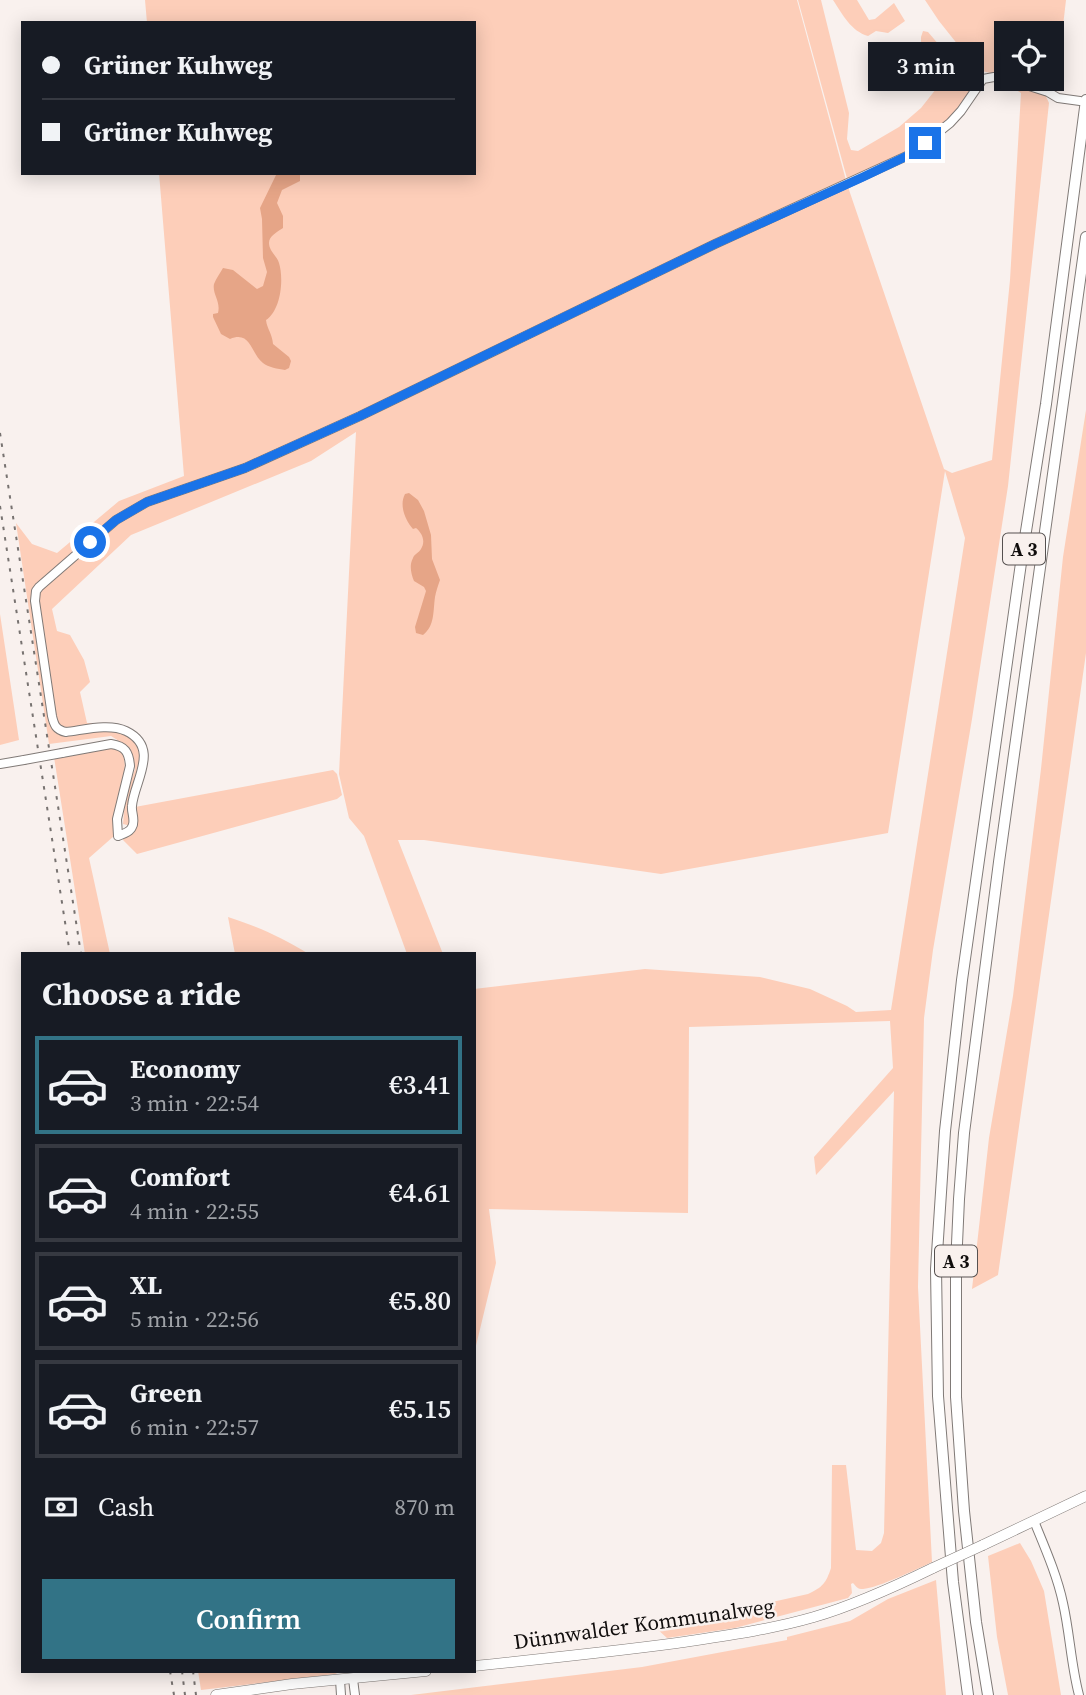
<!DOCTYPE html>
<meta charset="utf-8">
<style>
:root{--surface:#171b24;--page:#20242c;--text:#f1f3f6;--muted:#9ea1a6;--line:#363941;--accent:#327386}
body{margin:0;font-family:"Source Serif 4",serif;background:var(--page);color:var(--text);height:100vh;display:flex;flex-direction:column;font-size:26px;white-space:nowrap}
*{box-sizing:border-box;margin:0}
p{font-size:23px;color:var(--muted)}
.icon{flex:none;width:38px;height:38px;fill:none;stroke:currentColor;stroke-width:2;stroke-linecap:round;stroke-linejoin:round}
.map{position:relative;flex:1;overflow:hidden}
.panel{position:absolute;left:21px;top:952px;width:455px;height:721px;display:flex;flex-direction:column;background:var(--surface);border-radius:0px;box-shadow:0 4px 18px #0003}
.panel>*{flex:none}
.banner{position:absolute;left:21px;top:21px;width:455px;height:154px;border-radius:0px;box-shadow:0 4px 18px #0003;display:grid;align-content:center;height:154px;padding:0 21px;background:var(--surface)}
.controls{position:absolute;left:994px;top:21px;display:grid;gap:14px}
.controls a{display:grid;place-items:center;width:70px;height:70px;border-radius:0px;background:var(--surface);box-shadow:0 4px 18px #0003;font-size:35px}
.end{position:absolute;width:32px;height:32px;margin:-16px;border:9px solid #1a73e8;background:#fff;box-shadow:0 0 0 4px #fff}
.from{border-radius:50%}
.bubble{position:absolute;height:49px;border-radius:0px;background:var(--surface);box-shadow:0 4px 18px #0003;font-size:23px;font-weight:600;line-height:49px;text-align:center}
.banner b{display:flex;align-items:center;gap:24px;height:66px;font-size:26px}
.banner b+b{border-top:2px solid var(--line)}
.banner i{width:18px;height:18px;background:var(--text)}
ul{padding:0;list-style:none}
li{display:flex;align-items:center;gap:21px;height:98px;margin:0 14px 10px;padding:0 7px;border:4px solid var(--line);border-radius:0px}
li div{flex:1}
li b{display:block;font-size:26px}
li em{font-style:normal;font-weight:600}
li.active{border-color:var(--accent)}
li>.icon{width:63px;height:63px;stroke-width:1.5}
h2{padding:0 21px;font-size:32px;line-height:84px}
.pay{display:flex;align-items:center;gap:18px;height:77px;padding:0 21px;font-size:26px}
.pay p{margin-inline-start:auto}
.primary-button{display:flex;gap:14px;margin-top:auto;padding:14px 21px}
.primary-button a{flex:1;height:80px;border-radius:0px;background:var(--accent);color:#fff;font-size:28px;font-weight:600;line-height:80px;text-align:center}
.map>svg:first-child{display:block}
.green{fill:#fdceb9}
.water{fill:#e6a587}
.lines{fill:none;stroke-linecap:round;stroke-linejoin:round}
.minor-casing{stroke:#807a77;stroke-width:10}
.major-casing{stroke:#807a77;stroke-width:11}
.highway-casing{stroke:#807a77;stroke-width:12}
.minor{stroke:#fff;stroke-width:8}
.major{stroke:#fff;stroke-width:10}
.highway{stroke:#fff;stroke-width:10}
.rail{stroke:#777270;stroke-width:2;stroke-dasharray:3.5 7;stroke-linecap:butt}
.minor-bridge-casing{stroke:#807a77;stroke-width:10;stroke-linecap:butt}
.major-bridge-casing{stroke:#807a77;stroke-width:11;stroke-linecap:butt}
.minor-bridge{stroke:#fff;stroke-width:8}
.major-bridge{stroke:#fff;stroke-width:10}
.route{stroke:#1a73e8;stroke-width:9}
.labels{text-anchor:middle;stroke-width:5;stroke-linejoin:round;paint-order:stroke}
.shield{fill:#f9f1ee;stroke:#565150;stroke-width:2}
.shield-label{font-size:19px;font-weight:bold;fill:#100d0c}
.street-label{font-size:21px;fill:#100d0c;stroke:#f9f1ee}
</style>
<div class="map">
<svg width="1086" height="1695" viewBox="0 0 1086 1695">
<rect width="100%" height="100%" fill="#f9f1ee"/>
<path class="green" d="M145 0H797L847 184 944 469 952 473 992 460 1010 280 1021 93 1006 83 1045 94 1049 103 1008 486 972 719 933 950 924 1018 918 1287 932 1562C917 1569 878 1588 863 1589 857 1589 857 1587 853 1583L851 1584 852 1593 848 1598 735 1628 667 1638 656 1628 808 1594C823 1587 826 1583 831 1568L832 1465H846L856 1550 872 1551 881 1543 884 1533 894 1091 816 1175 814 1157 893 1068 890 1021 689 1027 688 1213 489 1209 496 1263 474 1354V989L645 969 760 977 810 989 847 1006 856 1012 891 1010 965 538 945 471 888 833 661 874 424 840H398L443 954H407L364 836 349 818 339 774 356 432 311 461 131 535 52 609 57 631 70 635 84 660 90 682 80 692 87 723H114C130 736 147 749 139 772 136 781 131 789 129 798 127 807 130 817 131 826L123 824 125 799 135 769 130 748 111 736 49 744 16 523 32 544 57 553 119 501 184 476 159 173H474V23H147Z
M798 0H821L849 113 847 139 851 150 858 151 899 127 921 108 947 75 921 43V37L923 31 928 32 958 67 974 78 976 84 956 114 910 153 848 182Z
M833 0H857L869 20 875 19 894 3 905 21 888 33 876 31 868 36C851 31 843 15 833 0Z
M925 0H1066L1056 87 1014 79H1052V33H1006V77L978 70 939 21Z
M1086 410V653L998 1275 972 1289 989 1138 1013 996 1041 769 1063 557Z
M0 614 19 740 0 745Z
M100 747H119C130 763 123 779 118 796 115 810 113 822 114 836L89 858 110 954H85L54 757Z
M333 770 337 774 342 795 337 799 137 854 123 840V837L131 833 135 807Z
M228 917C259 927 281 937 309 954H235Z
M1020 1543 1031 1561 1044 1591 1061 1695H1008L997 1637 988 1556Z
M936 1580 946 1695H411L642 1667 787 1640V1637L850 1621 888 1599Z
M198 1671H342L335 1674 201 1690Z"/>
<path class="water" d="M277 173H300V181L282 190 277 203 283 216V228C277 232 269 236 269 243 269 251 277 256 279 263 284 279 281 310 266 320 267 329 272 333 273 344L289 357 291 361 289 368 285 370C278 369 268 367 263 363 251 354 251 330 230 339L221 334 213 317V314L218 313C221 301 212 294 214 284 216 279 220 273 223 268L233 270 257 289 263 286 267 272 263 258 262 219 260 208Z
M409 493 418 500 424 511 431 535 432 559 440 580C438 586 436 591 435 597 433 611 435 626 423 635L416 633 415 627 426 591 424 587 414 581C411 574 409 565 413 558 414 554 419 553 421 549 426 541 422 533 416 528L413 529C405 520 399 505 405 494Z"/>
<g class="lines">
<defs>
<path id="minor" d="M62 753 111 744C125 746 129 752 130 766L117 819 118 836C123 834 130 832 132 827 136 821 131 812 132 806 134 781 161 748 126 731 109 723 84 730 66 732 56 730 54 725 52 716L35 601 36 591 39 587 116 520 147 502 245 468 360 416 715 244 911 154 950 123 961 111 983 79 994 77 1004 78 1048 92 1058 98 1080 101
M0 764 24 760
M1034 1521C1045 1548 1057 1575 1063 1603 1070 1634 1071 1665 1079 1695
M353 1679 355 1695
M340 1680 341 1695"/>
<path id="major" d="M983 1545 1086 1496
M474 1666C542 1659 609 1652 677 1643 723 1636 769 1630 814 1617 855 1605 894 1587 933 1568
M216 1695 292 1684 426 1671"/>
<path id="highway" d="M968 1695 953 1582 938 1396 936 1269 945 1131 962 980 1021 563 1046 404 1086 100
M988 1695 976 1622 964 1511 956 1397V1266L959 1199 964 1133 999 862 1086 237"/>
</defs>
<use href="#minor" class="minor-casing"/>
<use href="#major" class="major-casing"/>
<use href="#highway" class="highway-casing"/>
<use href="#minor" class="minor"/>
<use href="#major" class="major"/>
<use href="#highway" class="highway"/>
<path class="rail" d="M0 433 81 954
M0 506 70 954
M170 1671 174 1695
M182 1671 185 1695
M193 1671 196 1695"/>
<defs>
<path id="minor-bridge" d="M24 760 62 753"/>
<path id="major-bridge" d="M933 1568 983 1545"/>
</defs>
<use href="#minor-bridge" class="minor-bridge-casing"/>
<use href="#major-bridge" class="major-bridge-casing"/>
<use href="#minor-bridge" class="minor-bridge"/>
<use href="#major-bridge" class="major-bridge"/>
</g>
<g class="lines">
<path class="route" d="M90 542 116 520 147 502 245 468 360 416 715 244 863 177 911 154 925 143"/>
</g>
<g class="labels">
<g class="shield">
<rect x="1003" y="533.5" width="42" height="31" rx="5"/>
<rect x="935" y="1245.5" width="42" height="31" rx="5"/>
</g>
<g class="shield-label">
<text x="1024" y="556">A 3</text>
<text x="956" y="1268">A 3</text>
</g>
<g class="street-label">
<text transform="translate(644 1624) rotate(-8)" y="7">Dünnwalder Kommunalweg</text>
</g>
</g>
</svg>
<div class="controls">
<a><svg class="icon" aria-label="locate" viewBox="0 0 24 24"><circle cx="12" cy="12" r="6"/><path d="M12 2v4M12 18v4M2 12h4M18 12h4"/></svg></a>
</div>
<i class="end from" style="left:90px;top:542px"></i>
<i class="end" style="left:925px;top:143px"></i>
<div class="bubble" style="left:868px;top:42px;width:116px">3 min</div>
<div class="banner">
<b><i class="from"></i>Grüner Kuhweg</b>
<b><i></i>Grüner Kuhweg</b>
</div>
<section class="panel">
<h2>Choose a ride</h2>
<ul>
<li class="active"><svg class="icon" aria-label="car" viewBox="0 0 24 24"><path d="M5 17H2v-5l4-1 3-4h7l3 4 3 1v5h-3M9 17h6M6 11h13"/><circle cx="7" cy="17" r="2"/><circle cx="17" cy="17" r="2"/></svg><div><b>Economy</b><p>3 min · 22:54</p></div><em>€3.41</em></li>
<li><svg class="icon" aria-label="car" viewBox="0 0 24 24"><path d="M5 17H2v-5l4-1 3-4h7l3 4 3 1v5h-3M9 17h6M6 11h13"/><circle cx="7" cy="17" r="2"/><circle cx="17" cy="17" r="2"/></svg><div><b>Comfort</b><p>4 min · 22:55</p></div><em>€4.61</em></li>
<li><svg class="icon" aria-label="car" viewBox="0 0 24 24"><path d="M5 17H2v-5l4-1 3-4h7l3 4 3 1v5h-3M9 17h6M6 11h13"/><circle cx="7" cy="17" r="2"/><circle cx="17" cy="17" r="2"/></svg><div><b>XL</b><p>5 min · 22:56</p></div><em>€5.80</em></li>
<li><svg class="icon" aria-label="car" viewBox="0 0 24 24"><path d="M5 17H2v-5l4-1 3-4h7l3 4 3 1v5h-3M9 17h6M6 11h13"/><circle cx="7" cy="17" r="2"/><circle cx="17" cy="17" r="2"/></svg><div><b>Green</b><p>6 min · 22:57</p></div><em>€5.15</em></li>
</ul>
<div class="pay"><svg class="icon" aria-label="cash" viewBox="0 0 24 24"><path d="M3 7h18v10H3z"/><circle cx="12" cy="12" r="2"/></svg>Cash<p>870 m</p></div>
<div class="primary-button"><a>Confirm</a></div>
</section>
</div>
